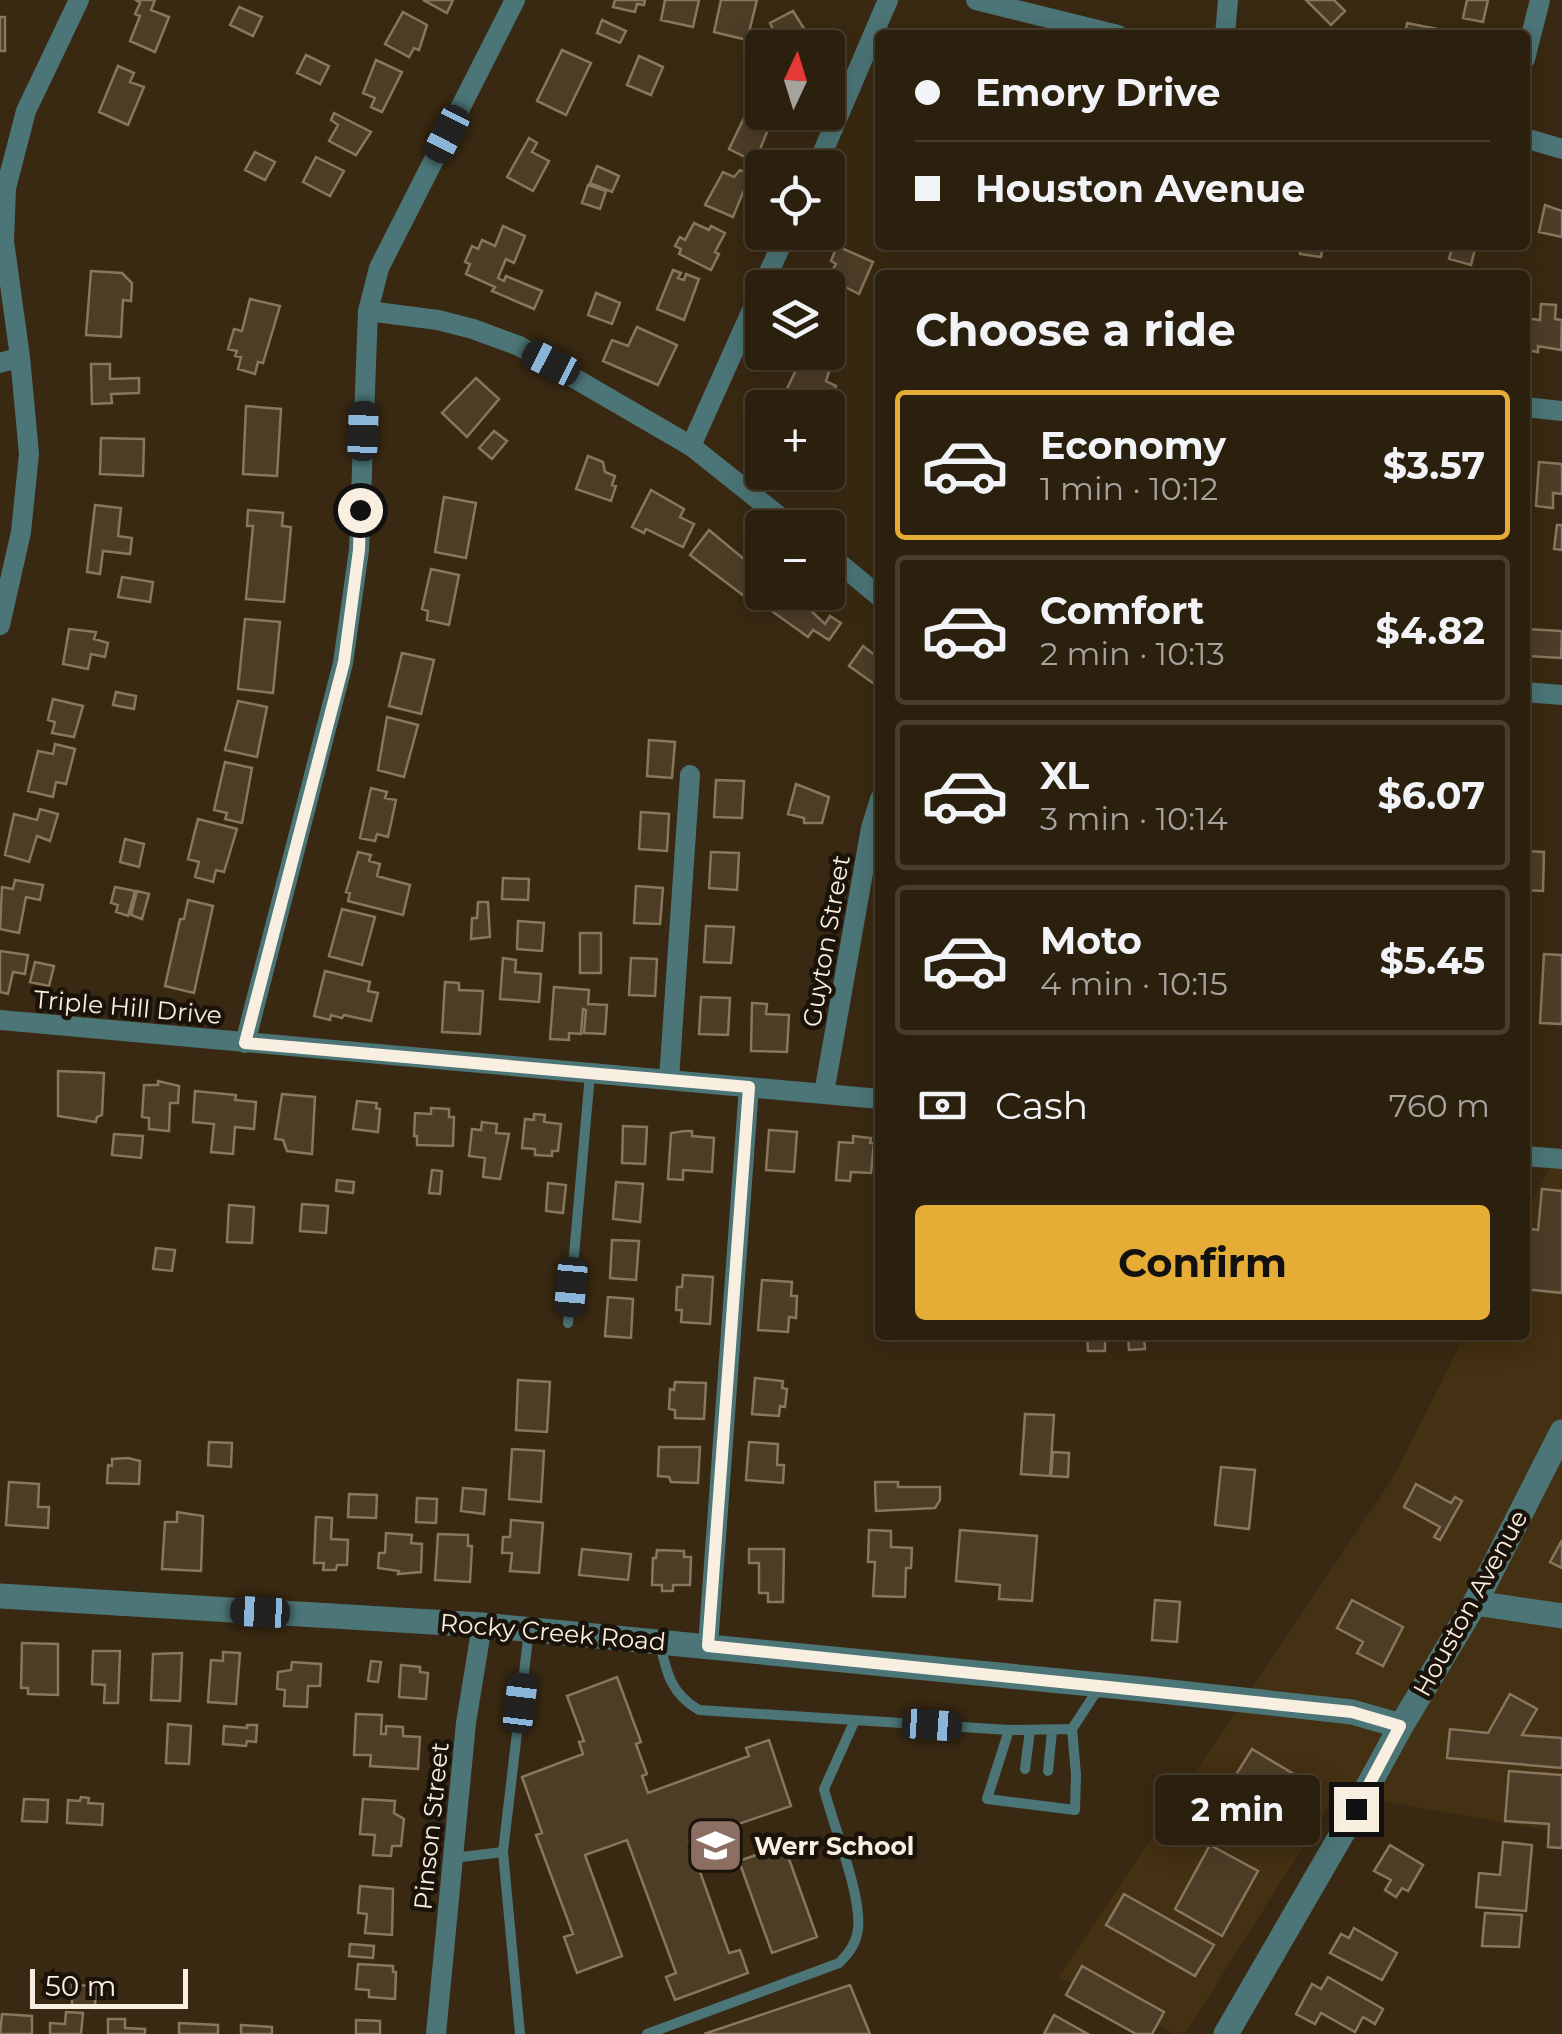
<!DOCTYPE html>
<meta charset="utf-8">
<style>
:root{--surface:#2b1f0e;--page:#372c1c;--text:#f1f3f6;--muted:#a6a29e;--line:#473d2e;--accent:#e5ad36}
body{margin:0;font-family:Montserrat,sans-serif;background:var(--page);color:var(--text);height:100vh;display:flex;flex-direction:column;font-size:38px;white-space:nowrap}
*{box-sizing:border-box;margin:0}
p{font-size:32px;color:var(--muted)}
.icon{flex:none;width:55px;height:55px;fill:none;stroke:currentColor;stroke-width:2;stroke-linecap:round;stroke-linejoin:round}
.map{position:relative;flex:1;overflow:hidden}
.sheet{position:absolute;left:875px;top:270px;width:655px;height:1070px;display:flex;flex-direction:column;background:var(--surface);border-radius:10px;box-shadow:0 5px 25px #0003,0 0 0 2px var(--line)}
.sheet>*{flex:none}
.top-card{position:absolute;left:875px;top:30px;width:655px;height:220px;border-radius:10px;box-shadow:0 5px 25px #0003,0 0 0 2px var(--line);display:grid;align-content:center;height:220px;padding:0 40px;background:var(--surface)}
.needle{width:65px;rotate:4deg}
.fabs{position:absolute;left:745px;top:30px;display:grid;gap:20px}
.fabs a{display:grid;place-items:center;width:100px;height:100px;border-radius:10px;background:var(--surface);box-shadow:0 5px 25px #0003,0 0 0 2px var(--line);font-size:50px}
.scale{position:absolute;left:30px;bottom:25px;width:158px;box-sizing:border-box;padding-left:10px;border:5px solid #f9efe1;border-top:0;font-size:28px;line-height:35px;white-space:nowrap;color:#f9efe1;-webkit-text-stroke:8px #1b130a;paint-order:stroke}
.end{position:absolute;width:45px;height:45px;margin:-22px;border:12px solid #f9efe1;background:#111;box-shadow:0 0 0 5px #111}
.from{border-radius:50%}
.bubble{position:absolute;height:70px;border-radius:10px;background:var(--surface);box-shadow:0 5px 25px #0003,0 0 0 2px var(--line);font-size:32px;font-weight:700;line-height:70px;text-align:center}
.car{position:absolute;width:30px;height:60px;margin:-30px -15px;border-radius:12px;box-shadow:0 0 8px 2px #0007;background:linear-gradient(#222 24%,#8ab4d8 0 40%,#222 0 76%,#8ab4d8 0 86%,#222 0)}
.top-card b{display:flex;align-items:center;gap:35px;height:95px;font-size:38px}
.top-card b+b{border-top:2px solid var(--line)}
.top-card i{width:25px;height:25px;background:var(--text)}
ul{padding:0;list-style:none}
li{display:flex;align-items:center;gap:30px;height:150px;margin:0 20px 15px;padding:0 20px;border:5px solid var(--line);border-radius:10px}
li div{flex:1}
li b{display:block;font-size:38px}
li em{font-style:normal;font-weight:700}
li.active{border-color:var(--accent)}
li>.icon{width:90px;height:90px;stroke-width:1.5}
h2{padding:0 40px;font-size:45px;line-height:120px}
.pay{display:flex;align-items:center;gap:25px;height:110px;padding:0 40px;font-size:38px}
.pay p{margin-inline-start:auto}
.action{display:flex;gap:20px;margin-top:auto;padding:20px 40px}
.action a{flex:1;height:115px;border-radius:10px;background:var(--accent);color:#111;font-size:40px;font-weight:700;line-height:115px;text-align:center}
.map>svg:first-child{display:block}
.built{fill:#443012}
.building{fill:#4d3d27;stroke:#88765d;stroke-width:2.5}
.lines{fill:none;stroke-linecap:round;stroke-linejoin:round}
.service{stroke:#4c7577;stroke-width:10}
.minor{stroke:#4c7577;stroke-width:20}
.tertiary{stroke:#4c7577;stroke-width:25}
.route{stroke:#f9efe1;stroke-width:12}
.labels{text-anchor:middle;stroke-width:9;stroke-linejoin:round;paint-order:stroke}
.street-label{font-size:25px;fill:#f9efe1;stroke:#1b130a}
.poi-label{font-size:25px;font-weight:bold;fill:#f9efe1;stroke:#1b130a;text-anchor:start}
</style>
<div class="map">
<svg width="1562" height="2034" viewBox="0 0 1562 2034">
<rect width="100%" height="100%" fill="#392912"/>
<path class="built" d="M1562 1143V1833L1337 1793 1185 2034H1175L1058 1977 1393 1478 1465 1335H1525V1216Z"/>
<path class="building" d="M136 0H155L151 10 169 17 155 52 130 41 140 16 135 14 140 3Z
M423 0H453L447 13Z
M615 0H645L644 5 637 4 635 12 613 7Z
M665 0H699L693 27 661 20Z
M721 0H757L747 40 714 32Z
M1306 0H1334L1345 11 1331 25Z
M1467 0H1488L1483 22 1463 18Z
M239 7 262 17 253 36 230 25Z
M793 11 808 35 805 37 811 48H783L770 23Z
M403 12 427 25 419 50 414 48 409 57 385 44Z
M0 17H5V51H0Z
M602 20 626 31 620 43 597 33Z
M1407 23 1437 29 1442 35H1405Z
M562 50 591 63 566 115 537 101Z
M306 55 329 66 320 84 297 73Z
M639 56 663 67 651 95 627 85Z
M376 60 402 72 382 112 371 107 375 98 363 93Z
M118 66 134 73 130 82 144 87 128 125 99 112Z
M334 113 371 132 356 155 329 141 338 125 331 120Z
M759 116 771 122 755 162 729 149 744 118 755 124Z
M529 138 537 143 532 152 549 161 533 191 507 177Z
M255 152 275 162 265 180 245 170Z
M316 157 344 171 330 196 303 182Z
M597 166 619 176 612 192 590 183Z
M740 170 750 175 733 217 705 205 723 172 734 177Z
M588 185 606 191 600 209 582 203Z
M1545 205 1562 211V237L1539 232Z
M694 223 709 230 711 226 725 233 715 252 719 254 711 270 679 254 681 249 675 246 680 237 685 240Z
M503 226 525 236 514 263 506 259 498 278 504 281 506 276 542 291 534 309 492 291 495 287 466 274 470 264 465 262 472 246 478 249 482 240 495 246Z
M1301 245H1323L1321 257 1300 254Z
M1453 245H1476L1471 265 1449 259Z
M837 246 873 262 859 294 845 287 842 293 830 287 837 271 833 269 836 264 831 261Z
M673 270 681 273 678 278 684 280 686 274 699 279 684 320 657 309Z
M91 271 122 273 132 283 131 301 123 300 121 337 86 335Z
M596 293 620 303 612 324 588 315Z
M250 299 280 306 263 363 258 362 255 374 238 369 241 357 235 356 237 351 228 349 234 329 242 331Z
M1541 304 1556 305 1555 319 1562 320 1561 350 1538 346V352L1525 350V318L1540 320Z
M828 306 843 312 830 343 828 342Z
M637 327 677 345 658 385 603 361 612 340 628 346Z
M805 361 829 372 826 381 836 386 826 408H816L785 393 797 368 801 370Z
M91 364H110V379L139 378V393L111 394 112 403 92 404Z
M476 378 499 399 467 437 442 413Z
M246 406 281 409 277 476 243 474Z
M494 431 507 441 492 459 479 448Z
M101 438 144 439 143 476 100 474Z
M588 456 603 462 605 472 615 476 612 485 616 486 611 501 576 489Z
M1539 462 1562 464V494L1553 493V508L1536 506Z
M651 490 684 509 680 517 694 524 683 547 646 529 644 533 632 527Z
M444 497 476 503 466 558 435 552Z
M95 505 121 508 118 536 132 538 130 554 103 551 100 574 87 572Z
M248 510 283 513 282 526 291 527 284 602 246 599 253 526H247Z
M1557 525H1562V550L1554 549Z
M709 530 762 574V580L748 599 690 555Z
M431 569 459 575 449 625 427 620 428 611 422 609Z
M122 577 153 582 150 602 118 597Z
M786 592H791L825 624 830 616 841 623 829 640 813 630 808 637 773 612Z
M245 619 280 622 273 693 238 689Z
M69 629 96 632 94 639 108 643 105 657 91 654 88 669 63 664Z
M1525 629 1562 631 1561 658 1527 656 1525 662Z
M863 646 880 659V688L849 666Z
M402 653 434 660 421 714 389 706Z
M116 692 136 696 134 709 113 705Z
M53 699 83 706 74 737 52 733 55 722 48 720Z
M238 701 267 707 257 757 225 750Z
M387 717 418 725 404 777 378 770Z
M649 740 675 742 672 778 647 776Z
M55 744 75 749 66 784 56 782 53 797 28 791 38 751 53 754Z
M225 762 252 768 242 823 225 819 227 813 214 810Z
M716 780 744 781 742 818 714 817Z
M796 784 829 797 822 823H804V818L788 814Z
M371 788 387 792 385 798 396 800 388 837 377 834 375 841 360 838Z
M40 809 58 814 50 841 37 836 29 862 5 855 14 814 37 820Z
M641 812 669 814 667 851 639 849Z
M198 819 237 829 224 872 216 870 213 882 195 877 199 862 188 859Z
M125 839 144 844 139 867 120 862Z
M1525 851 1544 852 1543 891 1525 890Z
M358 852 371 855 369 861 380 864 377 876 410 885 403 915 348 901 350 893 346 892Z
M711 852 739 853 737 890 709 888Z
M503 878 529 879 528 900 502 899Z
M15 880 43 885 40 900 26 897 19 933 0 929 2 887 13 889Z
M636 886 663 888 660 924 634 923Z
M115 887 135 891 128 916 116 912 118 905 111 903Z
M137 891 149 894 142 919 131 915Z
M188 900 213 906 194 993 165 986 180 919H184Z
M478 902H488L490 937 471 939 472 918H477Z
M342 909 375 917 362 965 329 956Z
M518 921 544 923 542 951 517 949Z
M706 926 734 927 731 963 704 962Z
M580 933H601V973H580Z
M0 951 28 955 25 974 13 972 8 994 0 992Z
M1544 954 1562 955V1024L1540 1023Z
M503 958 516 960 515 972 541 974 539 1002 500 999Z
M631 958 657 959 655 996 629 995Z
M35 962 54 966 49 986 30 982Z
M325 971 370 982 368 991 378 993 371 1021 344 1015 342 1018 331 1015 330 1020 314 1016Z
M445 982 459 983V990L483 991 480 1034 442 1032Z
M554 987 589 990 588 1004 607 1005 605 1034 584 1033 586 1010 583 1009 581 1034 569 1033V1040L550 1039Z
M701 997 730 998 728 1035 699 1034Z
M752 1003 767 1004 766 1014 789 1015 787 1052 751 1051Z
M58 1071 104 1073 102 1115 97 1117 96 1122 58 1116Z
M158 1081 179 1086 178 1103H170L169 1131 149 1129V1118L142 1117 144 1085H158Z
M195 1091 236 1095 235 1100 256 1102 254 1129 235 1127 233 1154 211 1152 214 1124 193 1122Z
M282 1094 315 1097 312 1154 287 1151 283 1140 275 1139Z
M357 1101 377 1103 376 1108 380 1109 378 1132 353 1129Z
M431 1108 449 1109V1117H454L453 1146 417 1145V1136H414L415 1113 431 1114Z
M534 1114 545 1115 544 1122 561 1124 558 1151H552V1156L535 1155V1149L522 1148 525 1119 534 1120Z
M482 1122 497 1124 496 1133 509 1134 500 1179 483 1177 485 1158 469 1156 472 1129 481 1130Z
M623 1126 647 1127 645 1164 622 1163Z
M769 1130 797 1132 794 1172 766 1170Z
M685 1131H692V1136L714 1138 712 1172 683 1170V1180L668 1179 671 1133Z
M114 1134 143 1136 141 1158 112 1155Z
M853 1136 871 1138 870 1143H874L871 1173 851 1172 850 1181 836 1180 839 1142 853 1143Z
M432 1170 442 1171 440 1194 429 1193Z
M337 1180 354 1182 353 1193 336 1191Z
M616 1182 643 1184 640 1222 613 1219Z
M548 1183 566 1185 563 1213 546 1211Z
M1542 1189 1562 1191V1293L1525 1289V1256L1529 1257 1531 1229 1538 1230Z
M302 1204 328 1206 326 1233 300 1231Z
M229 1205 254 1207 252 1243 227 1242Z
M612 1240 639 1241 636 1280 610 1278Z
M156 1248 175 1250 172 1271 153 1269Z
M683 1275 713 1277 710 1324 681 1322 682 1310H676L677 1287H682Z
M762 1280 792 1282 791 1296H797L796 1318 789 1317 788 1332 758 1330Z
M608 1297 633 1299 631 1338 605 1336Z
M1087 1335H1105V1351H1088Z
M1128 1335H1144L1145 1349 1129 1350Z
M755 1378 783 1381 782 1388 787 1389 785 1407 780 1406 779 1416 752 1414Z
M518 1380 550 1382 547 1432 516 1430Z
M675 1382 706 1383 704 1419 675 1418V1410L669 1409 670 1389 674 1390Z
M1025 1414 1054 1415 1050 1476 1021 1474Z
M209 1442 232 1443 231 1467 208 1465Z
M749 1442 778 1444 777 1465H784L783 1483 746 1480Z
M659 1447H700L698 1483 671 1482 669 1477 658 1476Z
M512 1449 544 1451 541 1502 509 1499Z
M1053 1452 1069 1453 1068 1477 1051 1476Z
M128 1458 140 1461 139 1484 107 1483 108 1465 112 1466V1459Z
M1221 1467 1255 1470 1249 1529 1215 1525Z
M9 1482 39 1484 38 1507H49L48 1528 6 1525Z
M875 1482H898V1487H940V1500L935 1508 876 1511Z
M1416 1484 1451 1503 1455 1497 1462 1501 1440 1540 1434 1537 1440 1527 1404 1507Z
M463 1488 486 1490 484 1514 461 1511Z
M349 1494 377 1495 376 1518 348 1517Z
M417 1498 437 1499 436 1523 416 1522Z
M177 1512 203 1516 201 1571 162 1569 165 1522H177Z
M316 1517 332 1518 331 1539 348 1540 347 1565H337L336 1570H323L324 1563H314Z
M511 1520 543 1523 539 1573 510 1571 512 1553H502L503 1537H510Z
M869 1530 891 1531V1547L912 1548 911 1568H906L905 1597 873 1596 875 1562H868Z
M960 1530 1037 1536 1032 1601 999 1599 1000 1585 956 1581Z
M386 1533 412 1535 411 1543 422 1544 421 1572 398 1574 399 1571 378 1568 379 1553H385Z
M438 1534 468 1535V1546H472L470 1582 435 1580Z
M1562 1540V1568L1550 1562Z
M582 1549 631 1554 628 1580 579 1575Z
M749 1549H784L783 1602H768V1593H759V1563H749Z
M657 1550 684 1551V1557H691L690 1585H673V1591H662V1585H652L653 1558H656Z
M1155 1600 1180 1602 1177 1642 1152 1640Z
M1352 1600 1403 1627 1383 1666 1357 1653 1363 1642 1337 1628Z
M22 1643 58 1644V1695L28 1694V1688H21Z
M93 1651H120L118 1703H104L105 1685 92 1684Z
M223 1652 240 1653 236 1704 208 1702 211 1660 223 1661Z
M182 1653 180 1701 151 1700 153 1654Z
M371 1661 381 1662 378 1682 368 1681Z
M292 1662 321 1664 320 1686H308L307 1707 284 1706 285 1690 277 1689 278 1672 291 1670Z
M401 1665 420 1667V1672L428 1673 426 1699 399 1697Z
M617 1677 641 1742 636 1744 647 1774 642 1776 648 1793 749 1756 746 1748 769 1740 791 1806 689 1841 729 1953 740 1950 748 1973 675 2000 666 1977 676 1973 627 1840 585 1855 622 1956 577 1973 564 1937 573 1934 536 1835 542 1833 522 1777 583 1754 579 1742 584 1741 567 1696Z
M1510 1694 1537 1709 1522 1735 1562 1738V1768L1447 1758 1450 1729 1488 1733Z
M356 1714 382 1715 381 1734H386V1726L403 1727V1736L420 1737 418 1769 370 1766 371 1755H354Z
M168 1724 191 1726 189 1764 166 1763Z
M247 1725H257L256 1742 247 1741 246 1746 223 1744 224 1726 247 1728Z
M1252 1749 1297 1776 1282 1801 1237 1773Z
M1509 1771 1562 1775V1848L1548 1847 1549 1824 1505 1821Z
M81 1797 89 1798 88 1803 103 1804 102 1825 67 1823 68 1800 80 1801Z
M24 1799 48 1800 47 1822 22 1821Z
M363 1799 395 1801 394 1813 404 1819 401 1846H392L391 1856 373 1855 375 1835 360 1834Z
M1503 1842 1532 1845 1526 1911 1476 1907 1479 1873 1500 1875Z
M784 1845 817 1937 772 1953 739 1861Z
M1210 1845 1258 1871 1222 1936 1175 1909Z
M1390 1845 1423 1865 1408 1891 1402 1888 1396 1897 1385 1890 1391 1880 1374 1871Z
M360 1886 393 1889 392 1935 365 1933 367 1914 358 1913Z
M1124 1894 1214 1945 1195 1976 1106 1925Z
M1485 1913 1522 1915 1519 1947 1482 1946Z
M1354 1928 1397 1953 1382 1980 1330 1953 1341 1934 1349 1938Z
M350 1944 374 1946 373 1958 349 1956Z
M358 1964 393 1966V1972H396L395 1999 369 1997V1990L356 1989Z
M1082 1966 1164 2012 1152 2034H1136L1066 1995Z
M1328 1977 1383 2009 1375 2024 1363 2017 1355 2032 1321 2013 1315 2024 1296 2014 1312 1984 1321 1989Z
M72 1985 96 1986 95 2008 72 2007Z
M850 1985 870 2034H704Z
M66 2012 83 2013 81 2034H50V2023L65 2024Z
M2 2014 32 2016V2034H0Z
M1054 2015 1088 2034H1044Z
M108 2019H125V2028L145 2029V2034H108Z
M356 2020 380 2021V2034H356Z
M179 2023 218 2025V2034H179Z
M241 2025 272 2027V2034H241Z"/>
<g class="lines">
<path class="service" d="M568 1323 590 1074
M660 1643C666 1672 671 1694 699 1710L1009 1730
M1072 1729 1076 1775 1075 1810 987 1799 1009 1730 1072 1729 1100 1686
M1025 1769 1030 1730
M1048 1771 1052 1731
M453 1858 503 1852
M520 2034 503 1852 529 1630
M647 2034 839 1963C849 1953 856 1944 858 1929 862 1895 833 1825 824 1789L855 1720"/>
<path class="minor" d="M976 0 1118 35
M1225 35 1228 0
M1525 59 1540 0
M1525 138 1562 149
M816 168 888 0
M368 311 438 320 473 329 519 346 691 446 794 528
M0 363 20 357
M1525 407 1562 411
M691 446 787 232
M828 554 880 597
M0 625 21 532 29 454 20 357 4 241 6 188 26 111 79 0
M1525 692 1562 695
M0 1020 880 1099
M245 1043 343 663 359 550 368 311 379 268 515 0
M669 1079 690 775
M824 1093 871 828 880 799
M1525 1156 1562 1159
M708 1646 749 1087
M436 2034 466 1723 482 1625"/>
<path class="tertiary" d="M0 1596 482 1625 1143 1689 1352 1712 1401 1726
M1475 1603 1562 1616
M1226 2034 1343 1832 1401 1726 1475 1603 1562 1432"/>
</g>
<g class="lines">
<path class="route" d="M360 510 359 550 344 662 245 1043 749 1087 708 1646 1352 1712 1400 1726 1356 1809"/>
</g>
<defs>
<symbol id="school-square" viewBox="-11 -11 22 22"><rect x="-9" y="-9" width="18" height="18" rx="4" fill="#8d6e63" stroke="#1b130a"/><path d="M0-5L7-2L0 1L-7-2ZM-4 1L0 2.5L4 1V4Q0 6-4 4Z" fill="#fff"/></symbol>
</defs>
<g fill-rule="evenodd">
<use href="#school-square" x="684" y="1814" width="63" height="63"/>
</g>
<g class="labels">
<g class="street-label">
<text transform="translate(826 941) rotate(-80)" y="9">Guyton Street</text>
<text transform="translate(128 1007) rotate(5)" y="9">Triple Hill Drive</text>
<text transform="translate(1470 1603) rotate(-61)" y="9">Houston Avenue</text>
<text transform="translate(553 1632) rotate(5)" y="9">Rocky Creek Road</text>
<text transform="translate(431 1826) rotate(-84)" y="9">Pinson Street</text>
</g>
<g class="poi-label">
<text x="754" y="1855">Werr School</text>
</g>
</g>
</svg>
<div class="fabs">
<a><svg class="needle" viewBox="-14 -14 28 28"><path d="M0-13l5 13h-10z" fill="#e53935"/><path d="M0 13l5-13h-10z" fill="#a6a29e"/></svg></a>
<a><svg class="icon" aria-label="locate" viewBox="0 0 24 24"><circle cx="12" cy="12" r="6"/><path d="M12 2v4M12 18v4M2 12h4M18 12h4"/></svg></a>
<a><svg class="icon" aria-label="layers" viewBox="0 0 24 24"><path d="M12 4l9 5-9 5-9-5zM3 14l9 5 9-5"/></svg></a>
<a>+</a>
<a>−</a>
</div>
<div class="scale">50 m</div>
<i class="end from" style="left:360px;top:510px"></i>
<i class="end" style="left:1356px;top:1809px"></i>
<div class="bubble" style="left:1155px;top:1775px;width:165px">2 min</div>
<i class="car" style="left:447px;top:134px;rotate:207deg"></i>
<i class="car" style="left:551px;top:363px;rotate:297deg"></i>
<i class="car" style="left:363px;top:431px;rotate:2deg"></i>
<i class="car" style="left:571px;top:1287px;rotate:185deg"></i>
<i class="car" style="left:260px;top:1612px;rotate:273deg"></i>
<i class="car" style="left:520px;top:1703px;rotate:7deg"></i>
<i class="car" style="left:932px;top:1725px;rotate:94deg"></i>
<div class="top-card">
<b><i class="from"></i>Emory Drive</b>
<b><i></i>Houston Avenue</b>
</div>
<section class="sheet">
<h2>Choose a ride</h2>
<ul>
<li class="active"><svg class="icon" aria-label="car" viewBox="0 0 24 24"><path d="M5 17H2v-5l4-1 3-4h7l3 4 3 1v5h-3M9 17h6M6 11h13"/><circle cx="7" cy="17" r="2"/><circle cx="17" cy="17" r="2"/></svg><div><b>Economy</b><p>1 min · 10:12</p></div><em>$3.57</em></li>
<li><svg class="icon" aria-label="car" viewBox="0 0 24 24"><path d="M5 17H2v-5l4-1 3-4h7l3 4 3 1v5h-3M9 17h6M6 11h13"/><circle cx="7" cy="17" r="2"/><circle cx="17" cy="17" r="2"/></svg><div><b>Comfort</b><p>2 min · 10:13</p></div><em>$4.82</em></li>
<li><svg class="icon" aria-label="car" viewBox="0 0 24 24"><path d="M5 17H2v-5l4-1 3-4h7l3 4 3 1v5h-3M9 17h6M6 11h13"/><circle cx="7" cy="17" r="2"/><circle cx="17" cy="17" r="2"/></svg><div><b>XL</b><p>3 min · 10:14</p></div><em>$6.07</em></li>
<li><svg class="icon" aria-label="car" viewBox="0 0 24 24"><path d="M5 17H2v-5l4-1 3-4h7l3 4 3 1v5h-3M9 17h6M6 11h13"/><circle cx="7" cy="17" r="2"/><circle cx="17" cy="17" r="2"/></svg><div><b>Moto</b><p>4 min · 10:15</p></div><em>$5.45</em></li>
</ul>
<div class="pay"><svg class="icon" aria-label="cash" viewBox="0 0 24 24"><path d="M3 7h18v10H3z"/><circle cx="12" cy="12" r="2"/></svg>Cash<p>760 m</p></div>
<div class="action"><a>Confirm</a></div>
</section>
</div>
